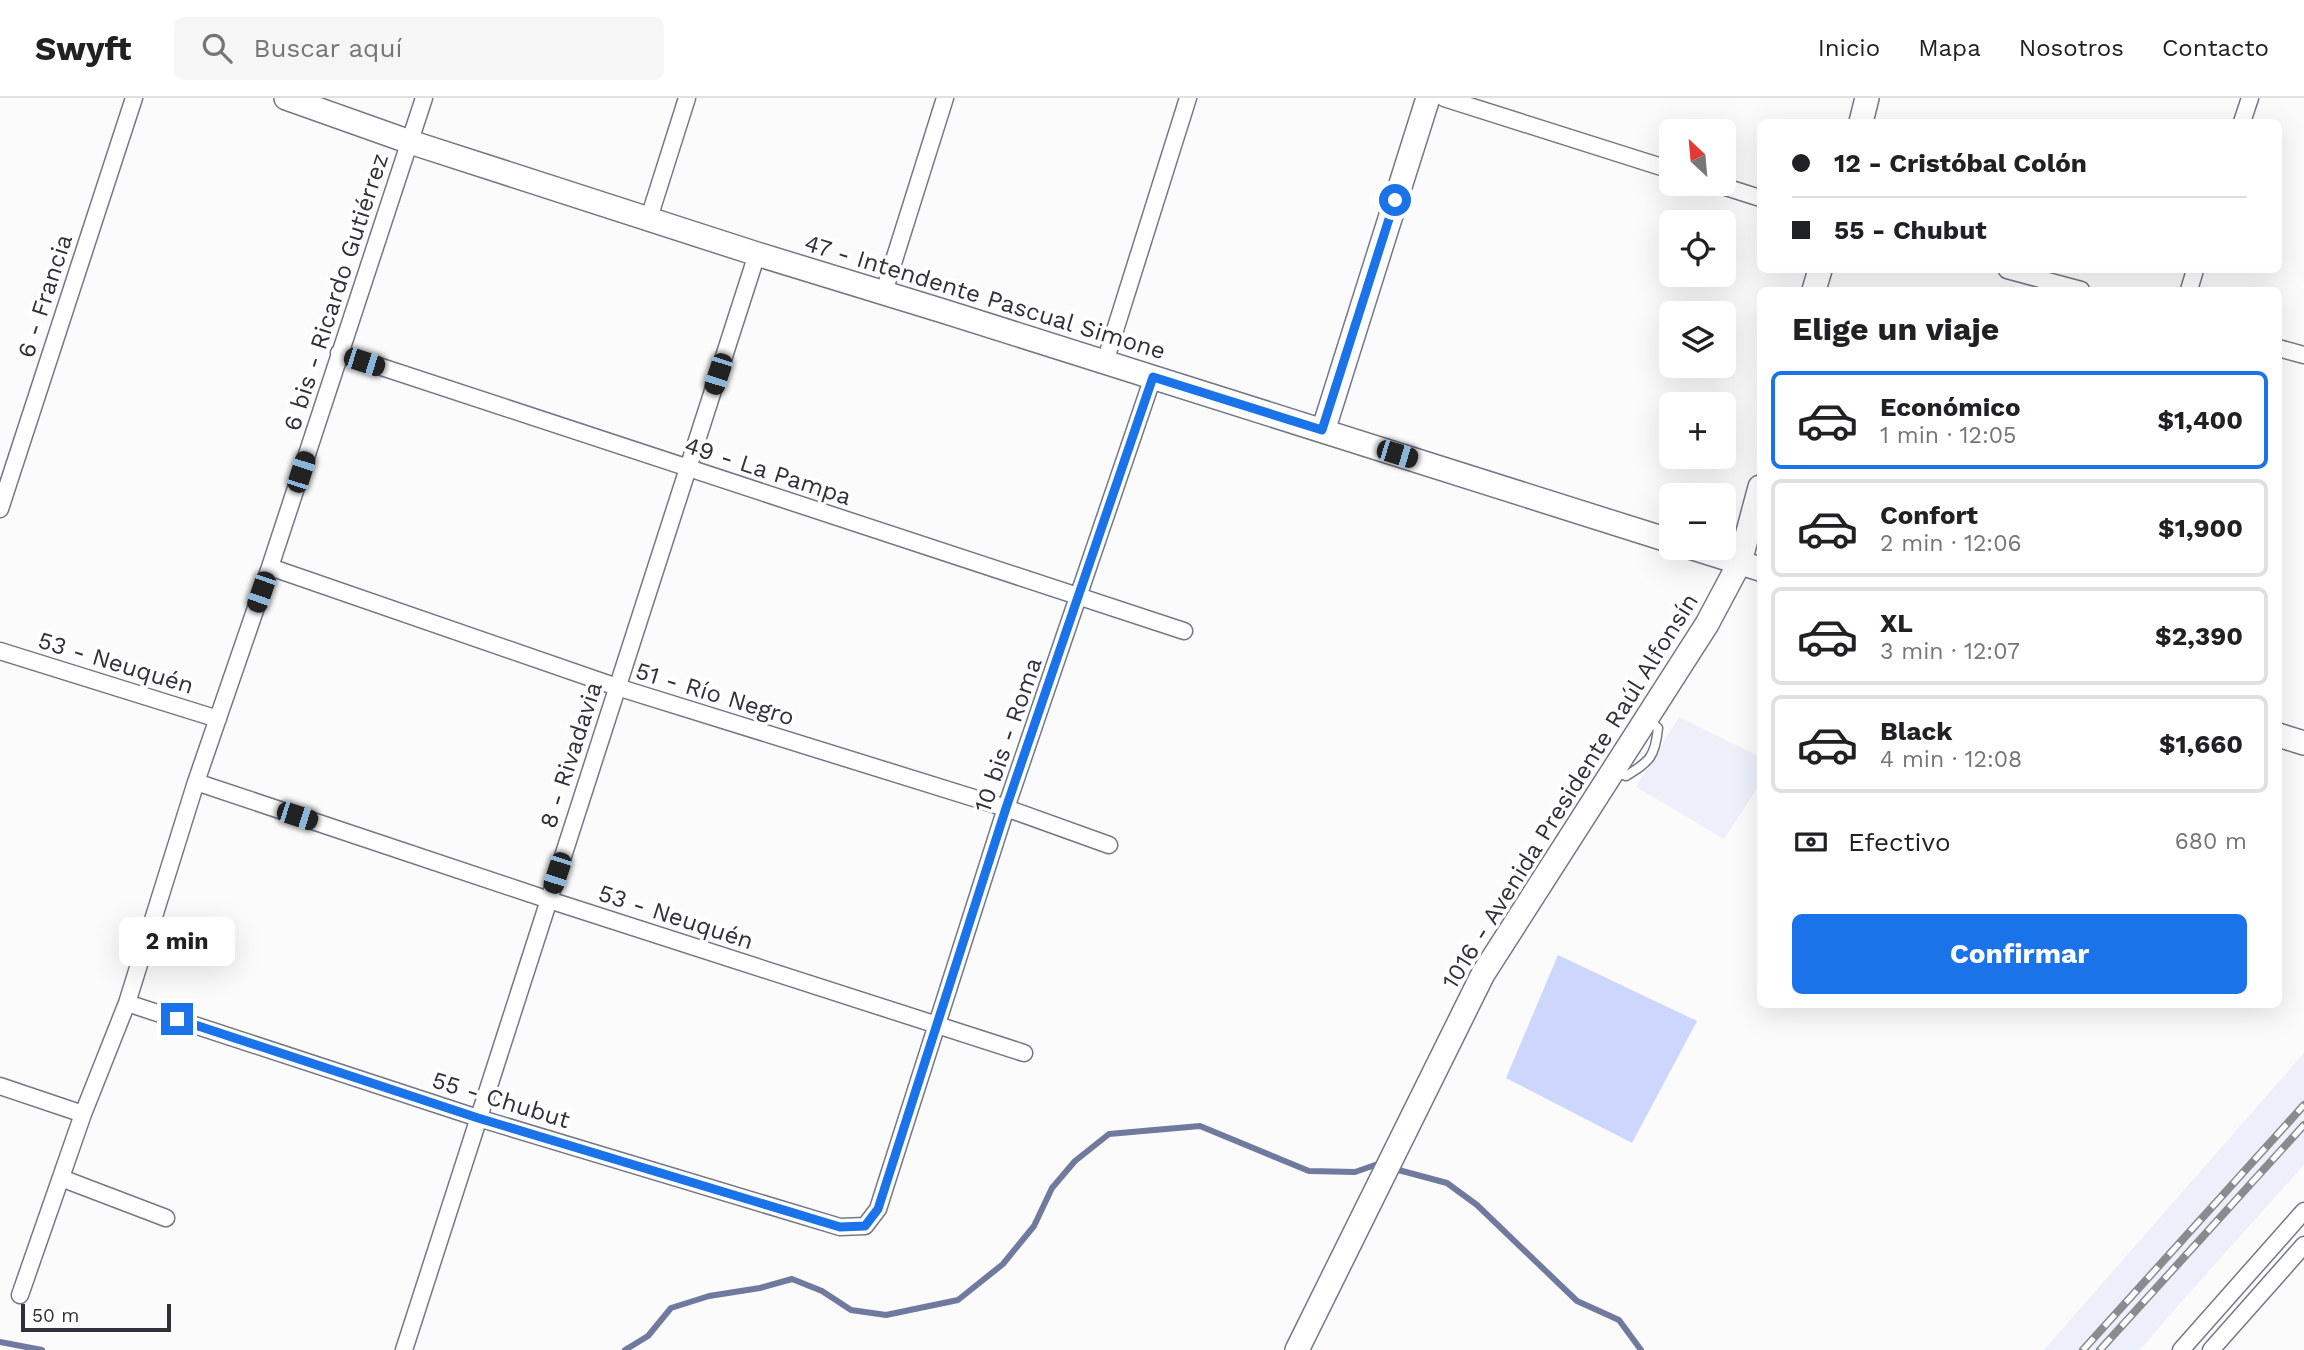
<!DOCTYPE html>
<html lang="es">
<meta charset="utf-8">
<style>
:root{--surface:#fff;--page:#f6f6f6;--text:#202124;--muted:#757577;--line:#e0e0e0;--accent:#1a73e8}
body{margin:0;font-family:"Work Sans",sans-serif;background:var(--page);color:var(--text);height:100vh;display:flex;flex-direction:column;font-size:26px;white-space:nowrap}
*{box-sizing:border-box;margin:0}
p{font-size:23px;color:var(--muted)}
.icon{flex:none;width:38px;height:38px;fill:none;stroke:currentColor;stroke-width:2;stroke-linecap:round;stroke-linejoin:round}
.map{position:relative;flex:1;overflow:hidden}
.panel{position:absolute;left:1757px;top:189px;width:525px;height:721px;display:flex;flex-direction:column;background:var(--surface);border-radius:10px;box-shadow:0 7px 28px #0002}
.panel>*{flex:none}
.top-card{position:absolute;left:1757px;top:21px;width:525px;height:154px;border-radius:10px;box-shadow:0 7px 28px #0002;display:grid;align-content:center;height:154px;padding:0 35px;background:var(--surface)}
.needle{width:46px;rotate:334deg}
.buttons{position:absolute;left:1659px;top:21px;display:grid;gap:14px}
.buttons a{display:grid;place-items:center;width:77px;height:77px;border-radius:10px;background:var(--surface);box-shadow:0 7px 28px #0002;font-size:35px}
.scale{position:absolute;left:21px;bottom:18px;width:150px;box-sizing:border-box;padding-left:7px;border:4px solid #2f3139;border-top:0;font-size:19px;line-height:24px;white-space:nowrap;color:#2f3139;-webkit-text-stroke:5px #fff;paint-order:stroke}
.end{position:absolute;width:32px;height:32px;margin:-16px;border:9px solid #1a73e8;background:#fff;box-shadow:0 0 0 4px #fff}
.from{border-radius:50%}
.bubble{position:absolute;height:49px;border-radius:10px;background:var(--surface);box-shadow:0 7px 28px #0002;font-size:23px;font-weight:700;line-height:49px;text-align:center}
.car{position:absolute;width:21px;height:42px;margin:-21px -10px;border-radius:9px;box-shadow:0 0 5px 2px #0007;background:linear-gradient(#222 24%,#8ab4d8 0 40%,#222 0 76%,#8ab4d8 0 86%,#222 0)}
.top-card b{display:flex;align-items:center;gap:24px;height:66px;font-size:26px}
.top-card b+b{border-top:2px solid var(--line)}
.top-card i{width:18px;height:18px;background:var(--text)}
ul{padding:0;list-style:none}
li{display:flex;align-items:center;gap:21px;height:98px;margin:0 14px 10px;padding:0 21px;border:4px solid var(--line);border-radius:10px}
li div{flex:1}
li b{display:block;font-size:26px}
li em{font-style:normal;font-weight:700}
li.on{border-color:var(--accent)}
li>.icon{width:63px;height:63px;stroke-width:1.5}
h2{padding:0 35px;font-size:32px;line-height:84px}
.pay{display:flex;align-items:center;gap:18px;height:77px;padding:0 35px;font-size:26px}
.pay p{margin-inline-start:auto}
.action{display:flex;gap:14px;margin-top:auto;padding:14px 35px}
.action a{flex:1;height:80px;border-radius:10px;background:var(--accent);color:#fff;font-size:28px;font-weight:700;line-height:80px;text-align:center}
header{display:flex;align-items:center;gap:42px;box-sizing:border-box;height:98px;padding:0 35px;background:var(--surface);border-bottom:2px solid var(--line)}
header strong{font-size:33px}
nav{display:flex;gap:38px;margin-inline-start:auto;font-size:24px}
.search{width:490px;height:63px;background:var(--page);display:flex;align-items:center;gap:18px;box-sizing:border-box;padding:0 24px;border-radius:10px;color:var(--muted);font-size:26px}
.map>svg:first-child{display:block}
.built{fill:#edf0fb}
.green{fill:#cdd7fd}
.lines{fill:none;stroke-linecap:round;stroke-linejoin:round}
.stream{stroke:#707a9e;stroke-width:6}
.lane-casing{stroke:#737889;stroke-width:11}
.street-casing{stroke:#737889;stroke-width:19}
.secondary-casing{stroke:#737889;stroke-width:26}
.lane{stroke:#fff;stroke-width:8}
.street{stroke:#fff;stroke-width:16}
.secondary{stroke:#fff;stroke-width:23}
.rail-casing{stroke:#898b8f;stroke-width:8}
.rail{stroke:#fff;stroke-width:5;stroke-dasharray:16;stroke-linecap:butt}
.route{stroke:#1a73e8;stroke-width:9}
.labels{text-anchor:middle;stroke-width:7;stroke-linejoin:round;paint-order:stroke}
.street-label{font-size:24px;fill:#2f3139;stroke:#fff}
</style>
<header>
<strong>Swyft</strong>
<div class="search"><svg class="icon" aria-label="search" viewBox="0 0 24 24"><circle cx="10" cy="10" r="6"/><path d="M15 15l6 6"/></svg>Buscar aquí</div>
<nav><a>Inicio</a><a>Mapa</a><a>Nosotros</a><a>Contacto</a></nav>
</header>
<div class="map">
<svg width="2304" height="1252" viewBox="0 0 2304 1252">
<rect width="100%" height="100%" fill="#fbfbfb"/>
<path class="built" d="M1679 619 1760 659V686L1724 741 1636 689Z
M2304 955V1067L2175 1211 2140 1252H2044Z"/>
<path class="green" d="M1558 857 1697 923 1632 1045 1506 980Z"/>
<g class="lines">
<path class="stream" d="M1391 1070 1447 1085 1477 1107 1577 1203 1619 1222 1641 1252
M0 1244 42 1252
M625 1252 648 1238 671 1210 709 1198 760 1190 792 1181 822 1193 851 1212 886 1217 958 1202 1003 1166 1034 1128 1052 1090 1075 1063 1109 1036 1200 1028 1309 1073 1355 1074 1378 1066 1381 1067"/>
<defs>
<path id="lane" d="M1614 674 1626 678C1650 663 1655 659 1658 630L1648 621"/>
<path id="street" d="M1444 0 1671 72
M2242 24 2250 0
M1716 86 1760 100
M649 120 687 0
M2007 172 2081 192
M2189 192 2195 172
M884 194 945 0
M2278 250 2304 257
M339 255 1184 533
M1105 264 1188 0
M0 411 134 0
M270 469 617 589 1006 710 1109 747
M0 553 218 621
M196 684 549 802 1024 955
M127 905 478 1020 840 1129 865 1128 878 1111 1006 710 1153 279
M0 988 83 1016
M61 1080 166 1120
M20 1197 83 1016 127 905 196 684 270 469 424 0
M404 1252 757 156
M2181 1252 2304 1113
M2211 1252 2304 1147"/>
<path id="secondary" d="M286 0 410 44 757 156 943 213 1671 443
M1861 24 1867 0
M1814 192 1820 172
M1323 333 1428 0
M1693 450 1760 471
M2278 637 2304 645
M1297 1252 1483 876 1707 526 1740 464 1760 389"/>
</defs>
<use href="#lane" class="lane-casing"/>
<use href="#street" class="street-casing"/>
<use href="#secondary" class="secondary-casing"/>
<use href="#lane" class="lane"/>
<use href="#street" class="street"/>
<use href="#secondary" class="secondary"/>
<defs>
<path id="rail" d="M2083 1252 2304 1007
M2100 1252 2304 1027"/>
</defs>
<use href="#rail" class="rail-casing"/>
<use href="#rail" class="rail"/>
</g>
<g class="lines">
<path class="route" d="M177 921 478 1020 840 1129 865 1128 878 1111 1006 710 1153 279 1322 332 1395 102"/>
</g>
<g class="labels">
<g class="street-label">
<text transform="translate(336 194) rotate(-72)" y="8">6 bis - Ricardo Gutiérrez</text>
<text transform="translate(45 198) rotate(-72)" y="8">6 - Francia</text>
<text transform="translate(985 199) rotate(17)" y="8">47 - Intendente Pascual Simone</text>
<text transform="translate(768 373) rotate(18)" y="8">49 - La Pampa</text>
<text transform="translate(116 565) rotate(17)" y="8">53 - Neuquén</text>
<text transform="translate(715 596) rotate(17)" y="8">51 - Río Negro</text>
<text transform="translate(1008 637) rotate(-71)" y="8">10 bis - Roma</text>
<text transform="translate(571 657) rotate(-72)" y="8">8 - Rivadavia</text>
<text transform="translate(1570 693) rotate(-58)" y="8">1016 - Avenida Presidente Raúl Alfonsín</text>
<text transform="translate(676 819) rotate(18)" y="8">53 - Neuquén</text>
<text transform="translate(501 1002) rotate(17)" y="8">55 - Chubut</text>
</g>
</g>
</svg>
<div class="buttons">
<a><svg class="needle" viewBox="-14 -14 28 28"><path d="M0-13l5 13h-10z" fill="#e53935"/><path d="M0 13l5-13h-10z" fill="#757577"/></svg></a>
<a><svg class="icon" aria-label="locate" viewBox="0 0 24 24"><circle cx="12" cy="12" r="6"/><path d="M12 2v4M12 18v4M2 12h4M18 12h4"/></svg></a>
<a><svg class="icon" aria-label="layers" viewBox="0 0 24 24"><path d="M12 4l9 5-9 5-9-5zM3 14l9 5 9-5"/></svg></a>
<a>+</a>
<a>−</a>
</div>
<div class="scale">50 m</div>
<i class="end from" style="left:1395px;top:102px"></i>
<i class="end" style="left:177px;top:921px"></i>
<div class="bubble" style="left:119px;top:819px;width:116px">2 min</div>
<i class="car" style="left:364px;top:264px;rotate:108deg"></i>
<i class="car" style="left:718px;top:276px;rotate:198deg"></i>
<i class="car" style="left:1397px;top:356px;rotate:107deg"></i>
<i class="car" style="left:301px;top:374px;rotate:18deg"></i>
<i class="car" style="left:261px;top:494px;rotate:199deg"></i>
<i class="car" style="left:297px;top:718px;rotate:108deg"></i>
<i class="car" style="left:557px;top:775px;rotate:198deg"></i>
<div class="top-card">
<b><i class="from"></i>12 - Cristóbal Colón</b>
<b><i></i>55 - Chubut</b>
</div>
<section class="panel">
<h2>Elige un viaje</h2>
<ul>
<li class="on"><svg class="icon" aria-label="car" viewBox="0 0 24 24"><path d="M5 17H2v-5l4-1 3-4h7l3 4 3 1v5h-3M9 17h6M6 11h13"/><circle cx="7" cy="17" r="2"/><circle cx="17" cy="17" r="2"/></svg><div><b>Económico</b><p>1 min · 12:05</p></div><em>$1,400</em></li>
<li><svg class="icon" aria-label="car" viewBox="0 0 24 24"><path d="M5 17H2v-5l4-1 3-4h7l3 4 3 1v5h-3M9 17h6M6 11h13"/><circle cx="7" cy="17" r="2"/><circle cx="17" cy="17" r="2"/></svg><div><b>Confort</b><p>2 min · 12:06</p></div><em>$1,900</em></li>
<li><svg class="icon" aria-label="car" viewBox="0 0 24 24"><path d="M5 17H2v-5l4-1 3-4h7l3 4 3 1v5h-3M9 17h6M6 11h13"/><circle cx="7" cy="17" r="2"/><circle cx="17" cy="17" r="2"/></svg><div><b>XL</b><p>3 min · 12:07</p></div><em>$2,390</em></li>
<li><svg class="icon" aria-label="car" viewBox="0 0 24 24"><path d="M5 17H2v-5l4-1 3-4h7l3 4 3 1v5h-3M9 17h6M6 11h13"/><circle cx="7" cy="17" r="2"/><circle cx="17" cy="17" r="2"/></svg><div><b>Black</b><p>4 min · 12:08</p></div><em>$1,660</em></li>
</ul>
<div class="pay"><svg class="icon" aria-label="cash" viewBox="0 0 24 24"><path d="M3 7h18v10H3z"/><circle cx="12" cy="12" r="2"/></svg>Efectivo<p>680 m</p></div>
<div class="action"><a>Confirmar</a></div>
</section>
</div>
